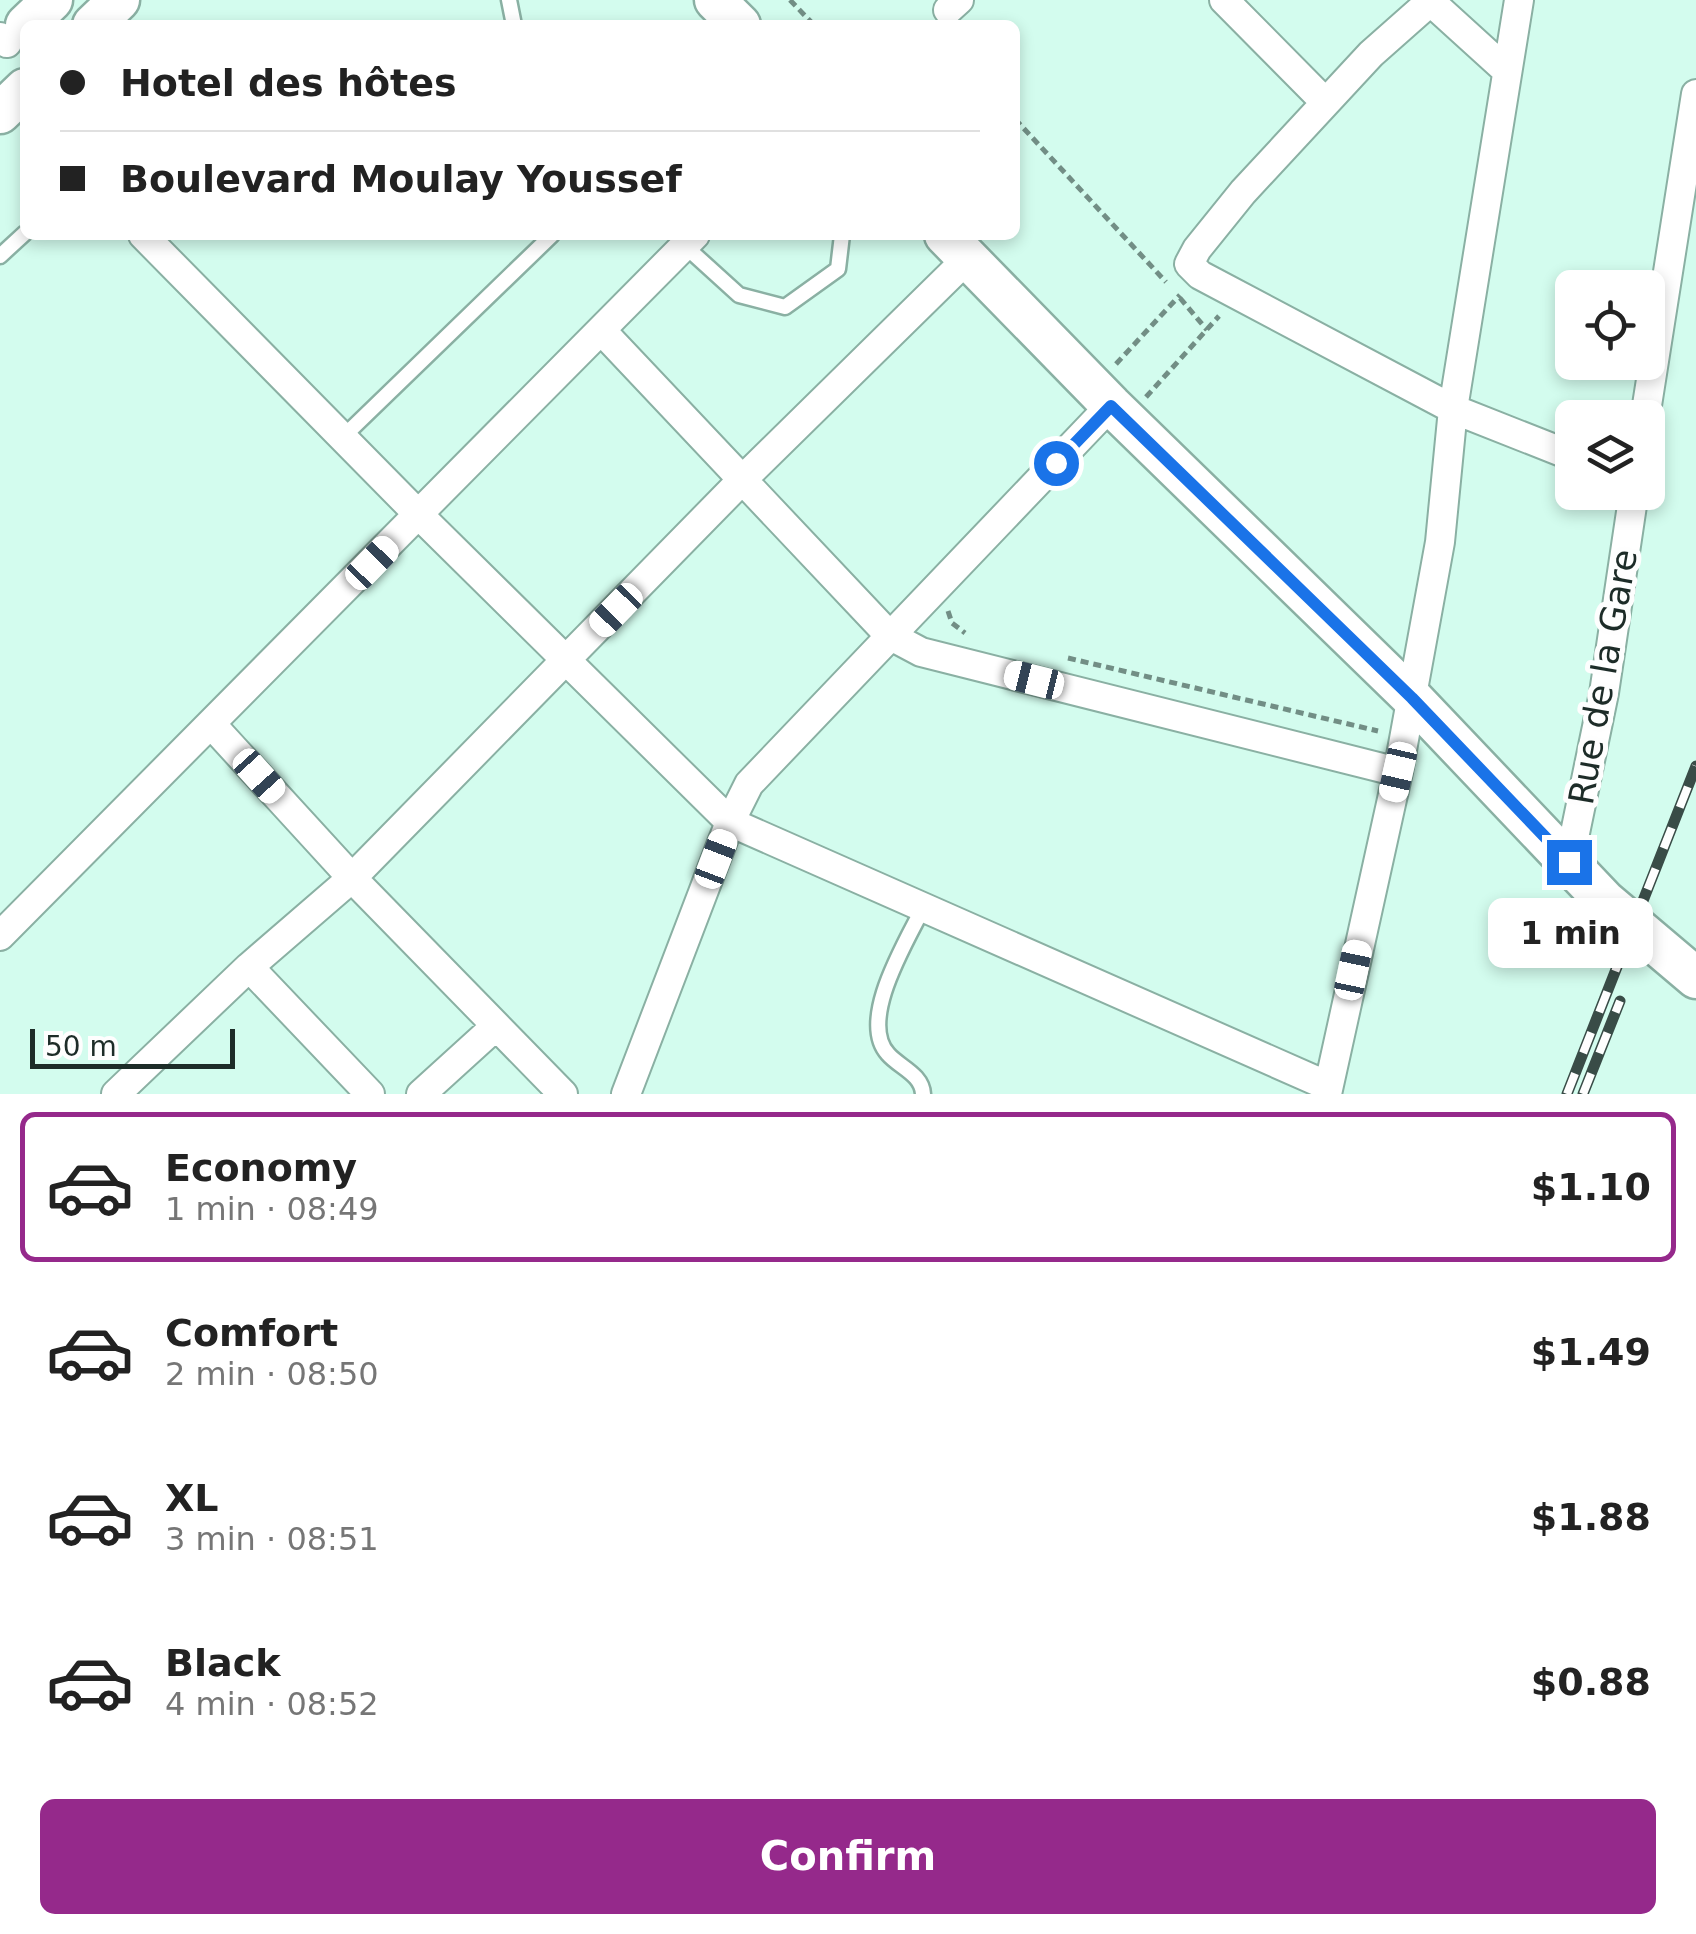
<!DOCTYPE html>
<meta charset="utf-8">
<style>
:root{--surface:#fff;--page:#f2f2f2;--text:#222;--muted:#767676;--line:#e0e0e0;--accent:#95298b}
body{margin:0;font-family:"DejaVu Sans",sans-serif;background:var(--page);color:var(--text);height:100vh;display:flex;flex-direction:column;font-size:38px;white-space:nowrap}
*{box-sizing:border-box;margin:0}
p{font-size:32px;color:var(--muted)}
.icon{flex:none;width:55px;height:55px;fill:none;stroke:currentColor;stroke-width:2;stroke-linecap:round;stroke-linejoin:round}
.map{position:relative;height:1094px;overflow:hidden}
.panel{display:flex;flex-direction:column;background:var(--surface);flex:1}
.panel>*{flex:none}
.top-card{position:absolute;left:20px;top:20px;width:1000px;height:220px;border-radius:15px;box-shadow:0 5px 15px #0003;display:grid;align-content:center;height:220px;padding:0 40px;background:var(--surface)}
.buttons{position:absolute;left:1555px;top:270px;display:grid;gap:20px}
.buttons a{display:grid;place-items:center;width:110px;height:110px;border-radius:15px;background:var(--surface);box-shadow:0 5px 15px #0003;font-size:50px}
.scale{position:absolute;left:30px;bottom:25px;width:205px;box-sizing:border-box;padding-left:10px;border:5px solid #1d2c28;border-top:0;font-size:28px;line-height:35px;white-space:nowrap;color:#1d2c28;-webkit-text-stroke:8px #fefefe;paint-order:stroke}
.end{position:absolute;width:45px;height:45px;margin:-22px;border:12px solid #1a73e8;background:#fff;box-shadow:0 0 0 5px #fff}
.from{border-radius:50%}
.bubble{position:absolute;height:70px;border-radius:15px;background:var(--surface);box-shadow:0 5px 15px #0003;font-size:32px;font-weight:600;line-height:70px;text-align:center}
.car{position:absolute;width:30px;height:60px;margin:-30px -15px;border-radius:12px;box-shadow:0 0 8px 2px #0007;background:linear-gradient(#fff 24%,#345 0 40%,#fff 0 76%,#345 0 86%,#fff 0)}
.top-card b{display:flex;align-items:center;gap:35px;height:95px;font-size:38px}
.top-card b+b{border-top:2px solid var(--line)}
.top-card i{width:25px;height:25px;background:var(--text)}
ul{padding:18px 0 0;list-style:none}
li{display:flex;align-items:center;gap:30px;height:150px;margin:0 20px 15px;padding:0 20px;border:5px solid transparent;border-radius:15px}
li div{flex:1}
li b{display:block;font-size:38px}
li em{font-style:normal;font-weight:600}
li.current{border-color:var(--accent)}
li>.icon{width:90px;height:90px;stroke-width:1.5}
.button{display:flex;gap:20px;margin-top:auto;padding:20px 40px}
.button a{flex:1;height:115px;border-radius:15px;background:var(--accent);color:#fff;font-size:40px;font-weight:600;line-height:115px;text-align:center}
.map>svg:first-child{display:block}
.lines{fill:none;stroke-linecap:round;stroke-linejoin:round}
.service-casing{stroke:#8ab0a3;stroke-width:19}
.minor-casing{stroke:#8ab0a3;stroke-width:32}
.secondary-casing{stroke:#8ab0a3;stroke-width:45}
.path{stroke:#728e85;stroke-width:5;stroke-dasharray:8 5;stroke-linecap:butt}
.service{stroke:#fff;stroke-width:14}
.minor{stroke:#fff;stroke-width:28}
.secondary{stroke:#fff;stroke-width:40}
.rail-casing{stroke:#394c47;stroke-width:11}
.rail{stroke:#fefefe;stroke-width:8;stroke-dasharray:22;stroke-linecap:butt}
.route{stroke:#1a73e8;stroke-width:12}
.labels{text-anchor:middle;stroke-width:10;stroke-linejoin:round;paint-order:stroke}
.street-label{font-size:35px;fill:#1d2c28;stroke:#fefefe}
</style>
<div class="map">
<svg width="1696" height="1094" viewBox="0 0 1696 1094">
<rect width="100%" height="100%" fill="#d3fcee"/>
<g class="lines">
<defs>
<path id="service" d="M509 0 514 25
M685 246 739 295 785 307 838 269 842 235
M0 256 25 233
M342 438 552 235
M923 1094C922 1074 899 1067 888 1054 857 1020 908 939 924 906"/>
<path id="minor" d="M1224 0 1325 102
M1432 0 1371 54 1243 192 1197 249 1189 264 1200 275 1453 409 1572 456
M1431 2 1507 71
M948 10 959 0
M0 37 7 43
M143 235 419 515 730 822 626 1094
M601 330 889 635 921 652 1398 772
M1111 405 749 784 730 822 1328 1086
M1645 418 1696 94
M212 725 352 878 563 1094
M1569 862 1604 693 1634 492
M0 936 695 235
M249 967 370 1094
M116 1094 249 967 352 878 742 480 968 258
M421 1094 496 1026
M1327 1094 1398 772 1440 542 1453 409 1519 0"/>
<path id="secondary" d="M715 0 740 25
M26 25 52 0
M93 25 119 0
M0 113 25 89
M945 235 1111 405 1412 698 1605 901 1696 978"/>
</defs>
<use href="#service" class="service-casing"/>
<use href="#minor" class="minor-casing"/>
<use href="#secondary" class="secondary-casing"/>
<path class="path" d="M790 0 814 25
M1015 119 1166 282
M1180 298 1207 330
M1116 364 1180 295
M1146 397 1219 316
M948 611 952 623 965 633
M1068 658 1378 731"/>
<use href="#service" class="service"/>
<use href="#minor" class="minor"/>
<use href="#secondary" class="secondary"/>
<defs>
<path id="rail" d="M1567 1094 1696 766
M1583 1094 1620 1001"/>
</defs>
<use href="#rail" class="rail-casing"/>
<use href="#rail" class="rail"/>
</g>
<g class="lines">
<path class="route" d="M1056 463 1111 406 1412 698 1569 862"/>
</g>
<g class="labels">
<g class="street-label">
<text transform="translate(1603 677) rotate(-80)" y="12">Rue de la Gare</text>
</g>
</g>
</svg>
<div class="buttons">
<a><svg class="icon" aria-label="locate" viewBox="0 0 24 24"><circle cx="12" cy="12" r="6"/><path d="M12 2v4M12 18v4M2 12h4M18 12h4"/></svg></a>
<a><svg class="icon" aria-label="layers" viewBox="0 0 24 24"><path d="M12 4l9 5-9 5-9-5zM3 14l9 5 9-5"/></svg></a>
</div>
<div class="scale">50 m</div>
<i class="end from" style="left:1056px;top:463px"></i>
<i class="end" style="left:1569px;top:862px"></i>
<div class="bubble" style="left:1488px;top:898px;width:165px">1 min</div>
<i class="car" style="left:372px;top:563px;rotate:44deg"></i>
<i class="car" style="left:616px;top:610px;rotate:224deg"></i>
<i class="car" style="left:1034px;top:680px;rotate:284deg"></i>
<i class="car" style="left:1398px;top:772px;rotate:193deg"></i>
<i class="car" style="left:259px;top:776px;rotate:138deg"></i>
<i class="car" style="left:716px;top:859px;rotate:21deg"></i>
<i class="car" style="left:1353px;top:970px;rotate:12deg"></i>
<div class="top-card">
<b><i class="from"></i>Hotel des hôtes</b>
<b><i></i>Boulevard Moulay Youssef</b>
</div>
</div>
<section class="panel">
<ul>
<li class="current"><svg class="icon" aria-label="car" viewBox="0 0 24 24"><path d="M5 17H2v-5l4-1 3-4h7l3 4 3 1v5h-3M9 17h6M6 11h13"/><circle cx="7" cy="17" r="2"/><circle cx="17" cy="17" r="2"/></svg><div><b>Economy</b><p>1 min · 08:49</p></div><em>$1.10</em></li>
<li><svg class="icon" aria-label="car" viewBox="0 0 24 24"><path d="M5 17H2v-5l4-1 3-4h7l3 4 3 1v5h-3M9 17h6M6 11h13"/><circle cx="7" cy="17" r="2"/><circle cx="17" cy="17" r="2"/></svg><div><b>Comfort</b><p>2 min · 08:50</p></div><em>$1.49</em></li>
<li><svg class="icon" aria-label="car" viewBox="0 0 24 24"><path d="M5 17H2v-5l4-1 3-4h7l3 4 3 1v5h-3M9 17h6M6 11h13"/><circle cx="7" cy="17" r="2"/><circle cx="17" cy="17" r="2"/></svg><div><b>XL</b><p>3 min · 08:51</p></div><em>$1.88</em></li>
<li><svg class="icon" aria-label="car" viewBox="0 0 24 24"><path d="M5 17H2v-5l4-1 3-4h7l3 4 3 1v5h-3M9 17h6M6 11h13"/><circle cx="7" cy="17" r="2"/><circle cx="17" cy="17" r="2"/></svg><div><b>Black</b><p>4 min · 08:52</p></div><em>$0.88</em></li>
</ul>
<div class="button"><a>Confirm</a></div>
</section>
